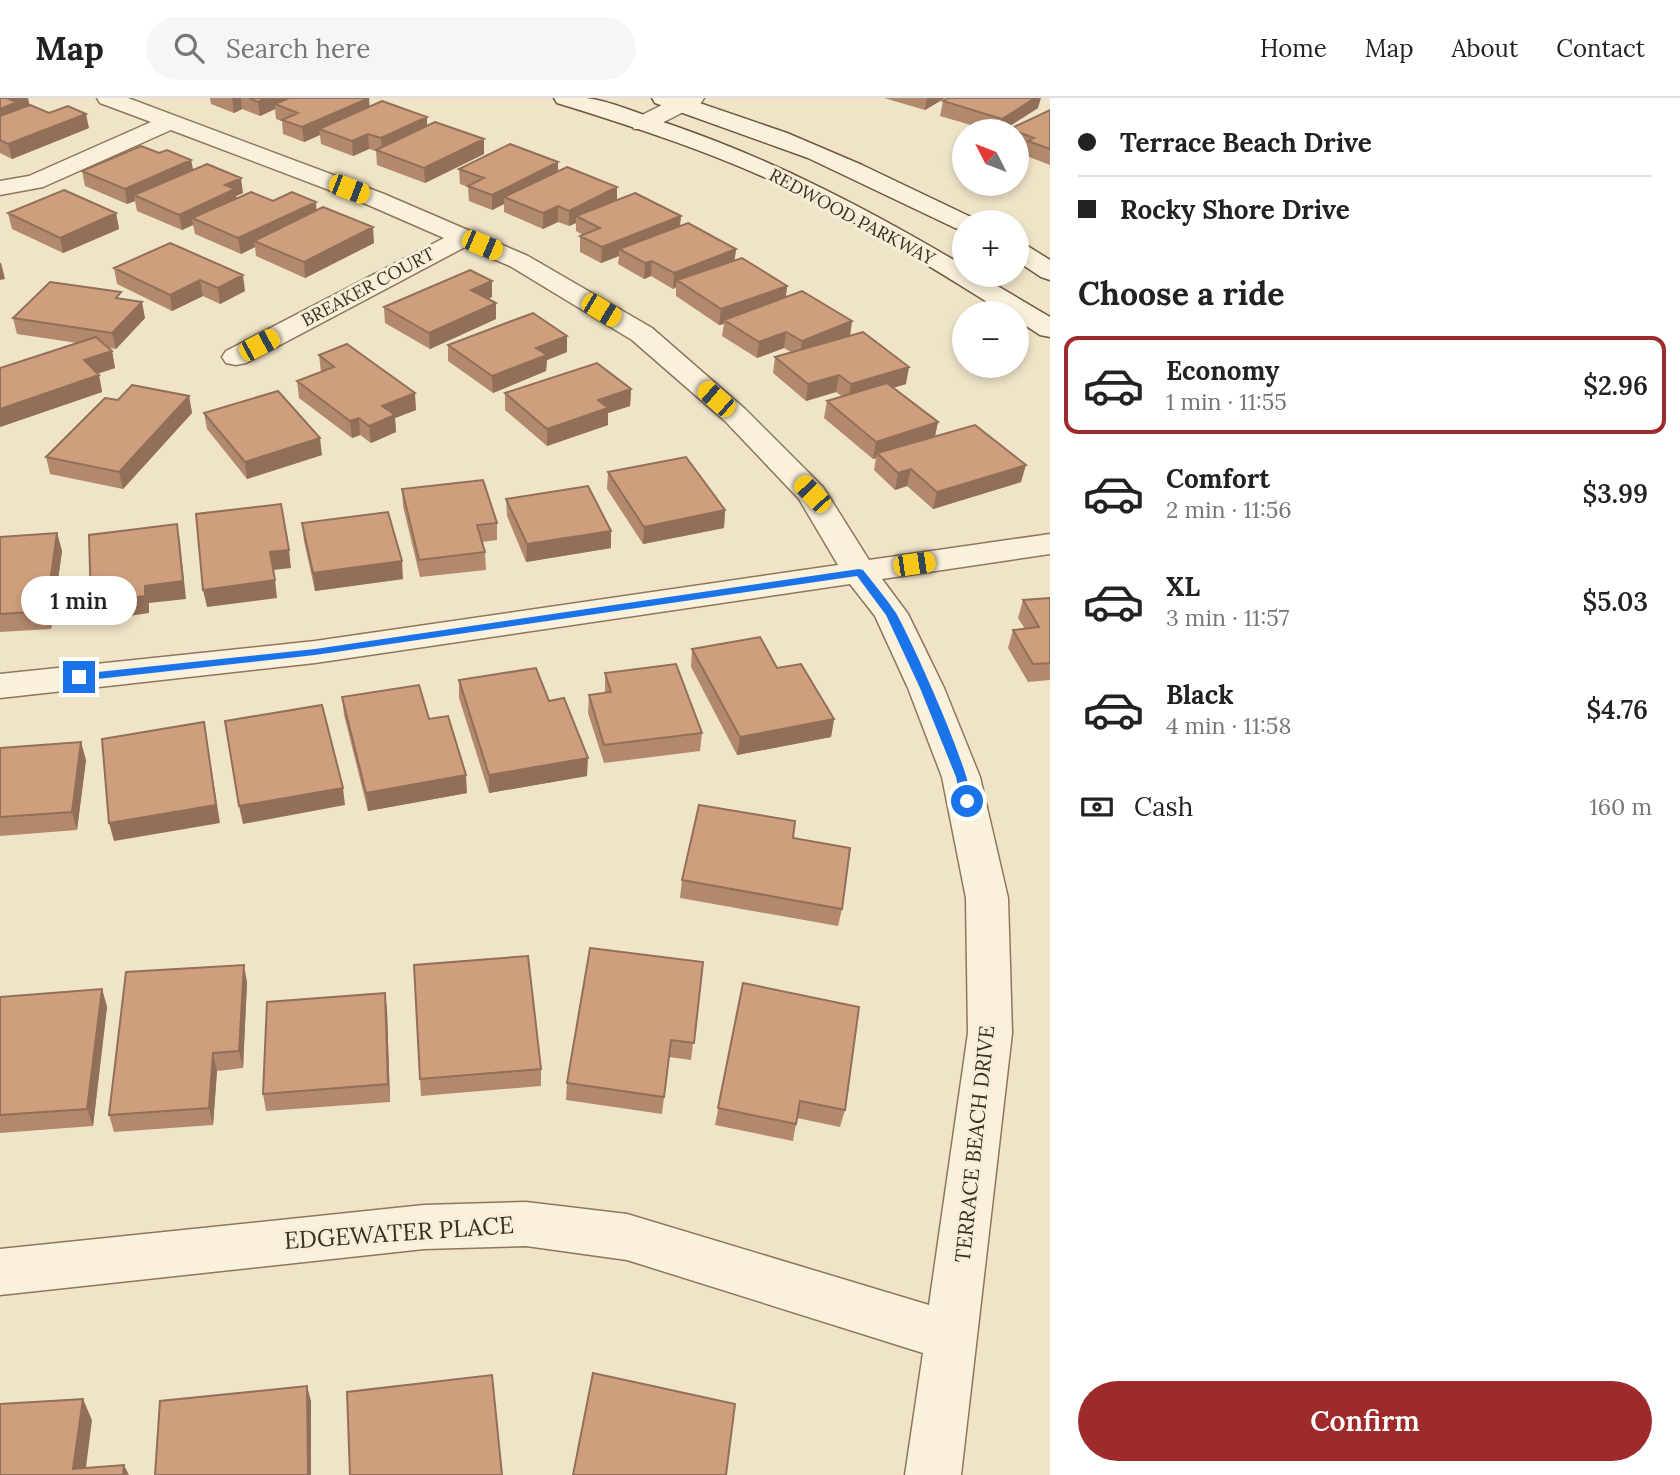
<!DOCTYPE html>
<meta charset="utf-8">
<style>
:root{--surface:#fff;--page:#f6f6f6;--text:#222;--muted:#767676;--line:#e0e0e0;--accent:#9e2a2b}
body{margin:0;font-family:Lora,serif;background:var(--page);color:var(--text);height:100vh;display:flex;flex-direction:column;font-size:26px;white-space:nowrap}
*{box-sizing:border-box;margin:0}
p{font-size:23px;color:var(--muted)}
.icon{flex:none;width:38px;height:38px;fill:none;stroke:currentColor;stroke-width:2;stroke-linecap:round;stroke-linejoin:round}
.map{position:relative;flex:1;overflow:hidden}
.drawer{display:flex;flex-direction:column;background:var(--surface);width:630px}
.drawer>*{flex:none}
.guide{display:grid;align-content:center;height:154px;padding:0 28px;background:var(--surface)}
.needle{width:46px;rotate:312deg}
.buttons{position:absolute;left:952px;top:21px;display:grid;gap:14px}
.buttons a{display:grid;place-items:center;width:77px;height:77px;border-radius:50%;background:var(--surface);box-shadow:0 4px 10px #0003;font-size:35px}
.end{position:absolute;width:32px;height:32px;margin:-16px;border:9px solid #1a73e8;background:#fff;box-shadow:0 0 0 4px #fff}
.from{border-radius:50%}
.bubble{position:absolute;height:49px;border-radius:24px;background:var(--surface);box-shadow:0 4px 10px #0003;font-size:23px;font-weight:600;line-height:49px;text-align:center}
.car{position:absolute;width:21px;height:42px;margin:-21px -10px;border-radius:9px;box-shadow:0 0 5px 2px #0007;background:linear-gradient(#f5c518 24%,#345 0 40%,#f5c518 0 76%,#345 0 86%,#f5c518 0)}
.guide b{display:flex;align-items:center;gap:24px;height:66px;font-size:26px}
.guide b+b{border-top:2px solid var(--line)}
.guide i{width:18px;height:18px;background:var(--text)}
ul{padding:0;list-style:none}
li{display:flex;align-items:center;gap:21px;height:98px;margin:0 14px 10px;padding:0 14px;border:4px solid transparent;border-radius:14px}
li div{flex:1}
li b{display:block;font-size:26px}
li em{font-style:normal;font-weight:600}
li.active{border-color:var(--accent)}
li>.icon{width:63px;height:63px;stroke-width:1.5}
h2{padding:0 28px;font-size:32px;line-height:84px}
.pay{display:flex;align-items:center;gap:18px;height:77px;padding:0 28px;font-size:26px}
.pay p{margin-inline-start:auto}
.button{display:flex;gap:14px;margin-top:auto;padding:14px 28px}
.button a{flex:1;height:80px;border-radius:42px;background:var(--accent);color:#fff;font-size:28px;font-weight:600;line-height:80px;text-align:center}
header{display:flex;align-items:center;gap:42px;box-sizing:border-box;height:98px;padding:0 35px;background:var(--surface);border-bottom:2px solid var(--line)}
header strong{font-size:33px}
nav{display:flex;gap:38px;margin-inline-start:auto;font-size:24px}
.search{width:490px;height:63px;background:var(--page);display:flex;align-items:center;gap:18px;box-sizing:border-box;padding:0 24px;border-radius:38px;color:var(--muted);font-size:26px}
main{display:flex;flex:1;min-height:0}
.map>svg:first-child{display:block}
.lines{fill:none;stroke-linecap:round;stroke-linejoin:round}
.street-casing{stroke:#8d765c;stroke-width:3}
.secondary-casing{stroke:#6f573f;stroke-width:3}
.street{fill:#faf1dc;fill-rule:evenodd}
.secondary{fill:#faf1dc;fill-rule:evenodd}
.wall{fill:#b2896c}
.shaded-wall{fill:#916f58}
.building{fill:#cf9f7d;stroke:#916f58;stroke-width:2}
.route{fill:#1a73e8}
.labels{text-anchor:middle;stroke-width:6;stroke-linejoin:round;paint-order:stroke}
.far-street-label{font-size:18px;fill:#3d2e20;stroke:#f7eed8}
.street-label{font-size:21px;fill:#3d2e20;stroke:#f7eed8}
.near-street-label{font-size:24px;fill:#3d2e20;stroke:#f7eed8}
</style>
<header>
<strong>Map</strong>
<div class="search"><svg class="icon" aria-label="search" viewBox="0 0 24 24"><circle cx="10" cy="10" r="6"/><path d="M15 15l6 6"/></svg>Search here</div>
<nav><a>Home</a><a>Map</a><a>About</a><a>Contact</a></nav>
</header>
<main>
<div class="map">
<svg width="1050" height="1377" viewBox="0 0 1050 1377">
<rect width="100%" height="100%" fill="#f0e4c8"/>
<g class="lines">
<defs>
<path id="street" d="M97 0H128L384 96 528 158 652 230 745 311 823 389 869 462 1050 436V456L882 481 908 516 944 590 980 679 1008 800 1012 935 961 1377H905L923 1255 627 1162 526 1148 424 1151 0 1197V1151L424 1107 526 1104 627 1116 929 1207 968 935 966 800 942 679 908 590 875 518 850 486 315 565 0 600V576L315 543 838 467 799 401 725 323 632 242 510 168 465 149 246 265 236 267 226 265 222 259 226 253 444 140 366 106 171 32 43 89 0 97V83L29 78 151 24 100 5Z
M676 0H704L701 5 650 31H634L631 26 634 21Z"/>
<path id="secondary" d="M554 0C565 0 576 0 586 0 612 3 647 19 672 27 776 63 870 112 964 168V177H979L1050 219V239L1040 237 1017 222V215H1005C934 171 863 126 788 90 714 55 635 29 557 5Z
M652 0H685L787 35 862 67 973 120 976 124H964V132L955 130 808 60 655 5Z
M1017 144 1026 147 1050 162V182L1041 179 1017 163Z"/>
</defs>
<use href="#street" class="street-casing"/>
<use href="#secondary" class="secondary-casing"/>
<use href="#street" class="street"/>
<use href="#secondary" class="secondary"/>
</g>
<path class="wall" d="M0 0 30 7 89 30 12 61 0 55Z
M210 0H369V9L427 19V28L484 41V56L425 85 377 67 376 53 369 51 353 58 321 46 320 37 304 44 283 36 282 23 276 21 275 11 260 18 242 11 234 15 211 6Z
M884 0H945L925 12Z
M943 3 1038 10 1002 33H991L940 18Z
M1050 12V67L1024 57 1025 53 1017 50V33H1010V31Z
M159 55 191 62 193 72 243 95 236 98 237 100 273 103 317 112 374 145 305 180 256 158 255 149 241 156 195 136 193 127 182 132 137 113 135 103 127 106 85 88 82 73Z
M558 64V74L617 89V102L681 118 680 128 736 151 734 163 787 188 786 199 850 238 906 286 893 290 938 324 935 339 1021 384 933 411 907 388 895 392 874 372 876 360 873 361 824 320 827 303 843 299 836 294 806 303 773 275 775 259 791 254 784 250 757 260 722 238 724 226 719 227 676 198V189L673 191 651 178 644 181 618 166 619 158 601 165 580 154V138L583 137 576 133V125L569 128 558 124 543 131 504 114V106L492 112 469 103 468 89 460 86 459 71Z
M8 115H116L119 131 63 155 12 131Z
M170 145 245 193 220 206 203 198 172 213 117 186 114 170Z
M492 183V199L488 201 496 205V221L430 251 385 225 384 209Z
M123 201 145 220 116 251 109 250 112 253 115 270 97 276 99 277 102 294 0 329V270L77 245 17 236 13 220Z
M448 247 567 254 547 262 546 273 493 295 448 263Z
M319 257 416 312 395 320 396 334 371 345 360 337 352 340 299 300 297 283 321 274Z
M631 291 630 308 608 315V327L547 348 505 312V295Z
M189 298 192 315 123 391 50 376 46 359 118 302Z
M204 315 322 357 247 381 207 331Z
M608 374 725 412 724 430 643 446 607 391Z
M402 391 497 425V442L482 444 485 454 486 472 420 479 403 408Z
M506 401 611 450 526 464 507 418Z
M302 425 403 481 315 493 304 443Z
M57 435 62 453 51 531 0 534V439Z
M1050 500V582L1028 584 1008 550 1013 532 1025 531 1018 520 1023 502Z
M692 551 777 570 834 621 831 639 737 657 691 569Z
M605 575 702 635 700 653 604 665 588 615 589 597 605 595Z
M459 582 549 603 587 678 489 695 459 600Z
M342 599 429 621 467 695 368 713 344 617Z
M0 650 86 662 77 732 0 738Z
M793 740 842 811 838 828 680 800 682 782Z
M703 864 691 962 669 959 662 1016 566 1002 567 985Z
M247 884 243 970 217 973 213 1027 114 1034 109 1017Z
M743 885 845 1012 840 1029 797 1020 793 1043 715 1027Z
M102 891 107 909 93 1028 0 1035V899Z
M385 895 387 912 390 1004 266 1013 263 996Z
M541 971V988L421 998 420 981Z"/>
<path class="shaded-wall" d="M12 0H28L30 9 0 26V11L9 1Z
M232 0H241L242 11 234 15Z
M266 0H303L275 6V11L260 18 258 4Z
M369 0 370 14 319 31 320 37 304 44 302 29Z
M927 0H945L925 12Z
M1035 0H1041L1038 10 1002 33H999L1002 21Z
M86 16 89 30 12 61 8 46Z
M427 19V33L382 54 381 40Z
M368 36 369 51 353 58 352 43Z
M484 41V56L425 85 424 70Z
M191 62 194 77 134 97 135 103 127 106 125 91Z
M558 64V79L504 99V106L492 112V97Z
M241 80 243 95 236 98 237 107 192 120 193 127 182 132 179 117 225 87Z
M617 89V104L576 118V125L569 128V113Z
M316 104 317 119 254 143 255 149 241 156 238 140Z
M558 108V124L543 131V115Z
M116 115 119 131 63 155 60 140Z
M681 118 679 134 619 151V158L601 165 602 149Z
M373 129 374 145 305 180 304 164Z
M736 151 734 167 677 182 676 189 673 191 674 175Z
M652 163 651 178 644 181 645 165Z
M0 165H1L5 181 0 182Z
M243 177 245 193 220 206 218 190Z
M200 182 203 198 172 213 170 197Z
M492 183V199L472 208 471 192Z
M787 188 785 204 724 222V226L719 227 721 211Z
M142 204 145 220 116 251 112 235Z
M496 205V221L430 251 429 235Z
M852 223 850 239 799 260 802 243Z
M786 234 784 250 757 260 759 244Z
M567 238V254L547 262 546 273 493 295 492 278 536 250Z
M112 253 115 270 87 279 84 262Z
M909 269 906 286 848 303 851 286Z
M99 277 102 294 0 329V311Z
M839 277 836 294 806 303 808 286Z
M631 291 630 308 608 315V327L547 348V331L598 302Z
M415 295 416 312 395 320 396 334 371 345 369 328 382 308Z
M189 298 192 315 123 391 119 374Z
M359 320 360 337 352 340 350 323Z
M938 324 934 341 877 355 876 360 873 361 876 344Z
M320 340 322 357 247 381 245 364Z
M1026 367 1021 384 933 411 937 394Z
M911 371 907 388 895 392 898 375Z
M725 412 724 430 643 446 644 429Z
M177 426 180 444 186 501 149 505V515L95 523 91 505 145 488Z
M611 433V450L526 464 527 446Z
M57 435 62 453 51 531 46 513Z
M289 452 291 470 273 472 270 454Z
M402 463 403 481 315 493 313 475Z
M275 482 277 500 207 509 203 492Z
M834 621 831 639 737 657 740 639Z
M204 624 220 725 114 743 109 725Z
M81 644 86 662 77 732 72 714Z
M588 660 587 678 489 695V677Z
M466 677 467 695 368 713 366 695Z
M343 690 345 707 243 726 239 708Z
M244 867 247 884 243 970 239 953Z
M102 891 107 909 93 1028 87 1011Z
M385 895 387 912 390 1004 388 986Z
M213 955 217 973 213 1027 209 1010Z
M307 1288 311 1303V1377H308Z
M83 1301 92 1322 85 1377 73 1371Z
M124 1367 129 1377H123Z"/>
<path class="building" d="M0 0H12L9 1 17 4 0 11Z
M249 0H266L258 4Z
M289 0H369L302 29 282 22 298 15 275 6Z
M948 0H1035L1002 21 943 3Z
M382 3 427 19 381 40 368 36 352 43 319 31Z
M30 7 49 15 68 8 86 16 8 46 0 42V18Z
M1050 12V51L1028 43 1034 40 1010 31Z
M435 24 484 41 424 70 376 52Z
M510 46 558 64 492 97 468 88 484 80 459 71Z
M141 48 159 55 167 52 191 62 125 91 82 73Z
M207 66 241 80 225 87 235 91 179 117 134 97Z
M567 69 617 89 569 113 558 108 543 115 504 99Z
M64 92 116 115 60 140 8 115Z
M251 94 273 103 292 94 316 104 238 140 192 120Z
M635 95 681 118 602 149 580 138 600 130 576 118Z
M323 109 373 129 304 164 254 143Z
M688 125 736 151 674 175 652 163 645 165 619 151Z
M170 145 243 177 218 190 200 182 170 197 114 170Z
M742 160 787 188 721 211 677 182Z
M470 172 492 183 471 192 496 205 429 235 384 209Z
M50 184 121 194 116 200 142 204 112 235 13 220Z
M802 193 852 223 802 243 786 234 759 244 724 222Z
M533 215 567 238 536 250 547 257 492 278 448 247Z
M863 234 909 269 851 286 839 277 808 286 775 259Z
M96 239 112 253 84 262 99 277 0 311V270Z
M347 246 415 295 382 308 395 317 369 328 359 320 350 323 297 283 334 269 319 257Z
M597 265 631 291 598 302 608 310 547 331 505 295Z
M887 285 938 324 876 344 827 303Z
M132 287 189 298 119 374 46 359 105 300 118 302Z
M278 293 320 340 245 364 204 315Z
M975 327 1026 367 937 394 911 371 898 375 877 355Z
M686 359 725 412 644 429 608 374Z
M483 382 497 425 477 427 485 454 419 462 402 391Z
M588 388 611 433 527 446 506 401Z
M281 406 289 452 270 454 275 482 203 492 196 416Z
M388 414 402 463 313 475 302 425Z
M177 426 183 483 145 488V498L91 505 89 437Z
M57 435 46 513 0 516V439Z
M1050 500V565L1033 566 1013 532 1039 529 1023 502Z
M760 539 777 570 801 566 834 621 740 639 692 551Z
M676 566 702 635 604 647 589 597 611 594 605 575Z
M536 570 549 603 564 600 588 660 489 677 459 582Z
M419 587 429 621 448 618 466 677 366 695 342 599Z
M322 607 343 690 239 708 225 623Z
M204 624 216 707 109 725 102 641Z
M81 644 72 714 0 719V650Z
M699 707 795 723 793 740 850 750 842 811 682 782Z
M590 850 703 864 694 945 671 942 664 999 567 985Z
M528 858 541 971 420 981 414 867Z
M244 867 239 953 213 955 209 1010 109 1017 126 874Z
M743 885 859 909 845 1012 800 1003 796 1026 718 1010Z
M102 891 87 1011 0 1017V899Z
M385 895 388 986 263 996 267 904Z
M593 1275 735 1306 726 1377H573Z
M492 1277 502 1377H350L347 1294Z
M307 1288 308 1377H155L160 1303Z
M83 1301 73 1371 124 1367 123 1377H0V1306Z"/>
<path class="route" d="M859 471 863 472C874 486 886 500 896 515 911 541 976 683 971 706L967 707 961 703 956 679 920 590 886 517 857 478 315 557 79 583 73 579 79 576 315 551Z"/>
<g class="labels">
<g class="far-street-label">
<text transform="translate(852 119) rotate(28)" y="6">REDWOOD PARKWAY</text>
<text transform="translate(368 189) rotate(-28)" y="6">BREAKER COURT</text>
</g>
<g class="street-label">
<text transform="translate(975 1046) rotate(-84)" y="7">TERRACE BEACH DRIVE</text>
</g>
<g class="near-street-label">
<text transform="translate(399 1135) rotate(-4)" y="8">EDGEWATER PLACE</text>
</g>
</g>
</svg>
<div class="buttons">
<a><svg class="needle" viewBox="-14 -14 28 28"><path d="M0-13l5 13h-10z" fill="#e53935"/><path d="M0 13l5-13h-10z" fill="#767676"/></svg></a>
<a>+</a>
<a>−</a>
</div>
<i class="end from" style="left:967px;top:703px"></i>
<i class="end" style="left:79px;top:579px"></i>
<div class="bubble" style="left:21px;top:478px;width:116px">1 min</div>
<i class="car" style="left:349px;top:91px;rotate:111deg"></i>
<i class="car" style="left:482px;top:147px;rotate:113deg"></i>
<i class="car" style="left:601px;top:212px;rotate:121deg"></i>
<i class="car" style="left:259px;top:247px;rotate:62deg"></i>
<i class="car" style="left:716px;top:301px;rotate:311deg"></i>
<i class="car" style="left:812px;top:396px;rotate:316deg"></i>
<i class="car" style="left:914px;top:466px;rotate:82deg"></i>
</div>
<section class="drawer">
<div class="guide">
<b><i class="from"></i>Terrace Beach Drive</b>
<b><i></i>Rocky Shore Drive</b>
</div>
<h2>Choose a ride</h2>
<ul>
<li class="active"><svg class="icon" aria-label="car" viewBox="0 0 24 24"><path d="M5 17H2v-5l4-1 3-4h7l3 4 3 1v5h-3M9 17h6M6 11h13"/><circle cx="7" cy="17" r="2"/><circle cx="17" cy="17" r="2"/></svg><div><b>Economy</b><p>1 min · 11:55</p></div><em>$2.96</em></li>
<li><svg class="icon" aria-label="car" viewBox="0 0 24 24"><path d="M5 17H2v-5l4-1 3-4h7l3 4 3 1v5h-3M9 17h6M6 11h13"/><circle cx="7" cy="17" r="2"/><circle cx="17" cy="17" r="2"/></svg><div><b>Comfort</b><p>2 min · 11:56</p></div><em>$3.99</em></li>
<li><svg class="icon" aria-label="car" viewBox="0 0 24 24"><path d="M5 17H2v-5l4-1 3-4h7l3 4 3 1v5h-3M9 17h6M6 11h13"/><circle cx="7" cy="17" r="2"/><circle cx="17" cy="17" r="2"/></svg><div><b>XL</b><p>3 min · 11:57</p></div><em>$5.03</em></li>
<li><svg class="icon" aria-label="car" viewBox="0 0 24 24"><path d="M5 17H2v-5l4-1 3-4h7l3 4 3 1v5h-3M9 17h6M6 11h13"/><circle cx="7" cy="17" r="2"/><circle cx="17" cy="17" r="2"/></svg><div><b>Black</b><p>4 min · 11:58</p></div><em>$4.76</em></li>
</ul>
<div class="pay"><svg class="icon" aria-label="cash" viewBox="0 0 24 24"><path d="M3 7h18v10H3z"/><circle cx="12" cy="12" r="2"/></svg>Cash<p>160 m</p></div>
<div class="button"><a>Confirm</a></div>
</section>
</main>
